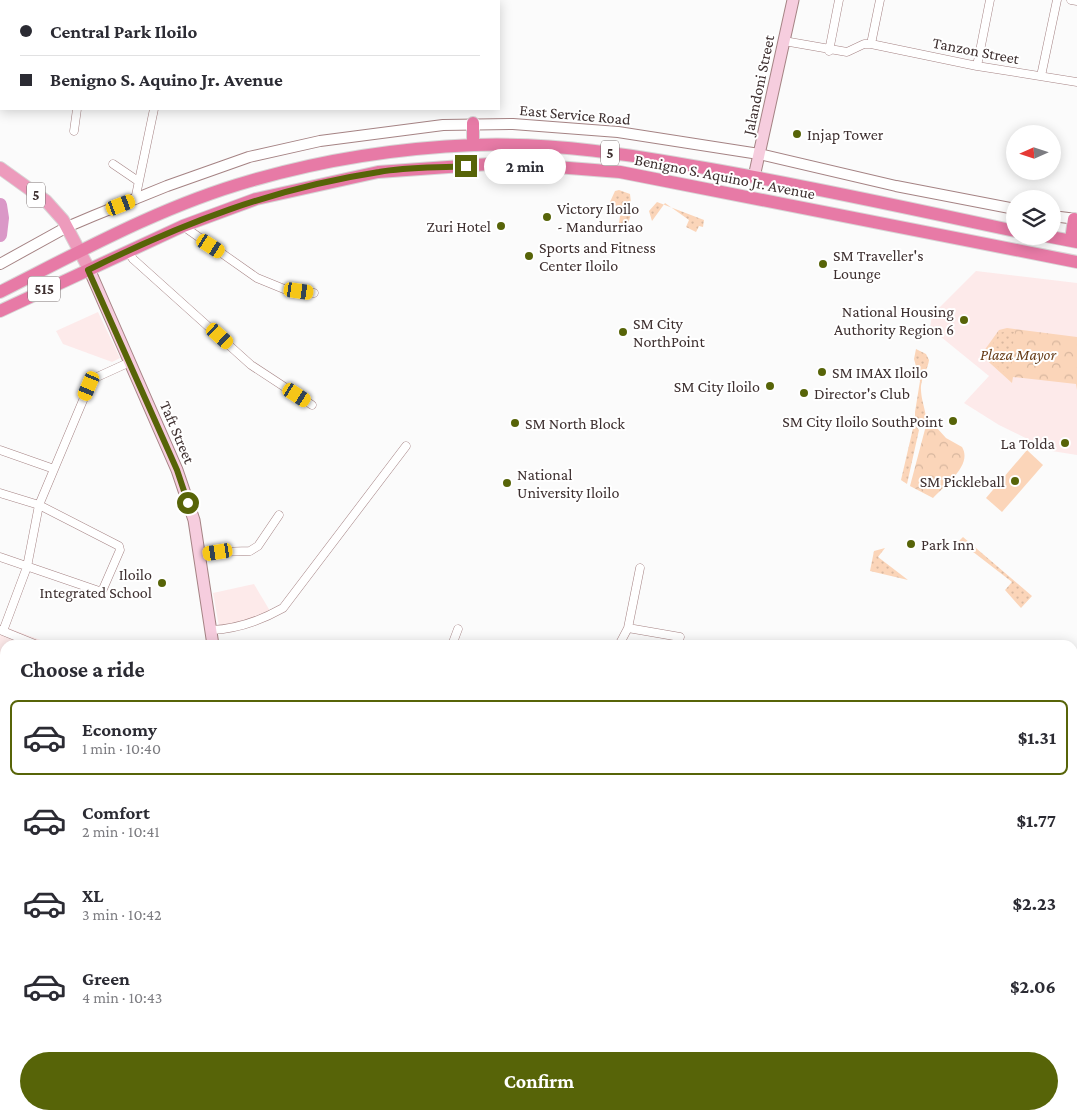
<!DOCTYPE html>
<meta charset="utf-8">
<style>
:root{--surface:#fff;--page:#f2f2f3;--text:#2b2b33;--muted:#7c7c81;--line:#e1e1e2;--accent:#576408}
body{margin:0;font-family:"Crimson Pro",serif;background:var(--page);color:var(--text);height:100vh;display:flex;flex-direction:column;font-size:19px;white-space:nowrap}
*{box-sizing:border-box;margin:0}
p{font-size:16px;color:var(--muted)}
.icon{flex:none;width:28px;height:28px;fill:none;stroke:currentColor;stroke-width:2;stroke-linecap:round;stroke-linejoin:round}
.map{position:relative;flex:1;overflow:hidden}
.details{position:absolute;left:0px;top:640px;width:1078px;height:480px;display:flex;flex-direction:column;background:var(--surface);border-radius:15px 15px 0 0;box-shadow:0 2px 12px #0003}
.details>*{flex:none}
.banner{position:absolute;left:0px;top:0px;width:500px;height:110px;box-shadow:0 2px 12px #0003;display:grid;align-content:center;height:110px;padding:0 20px;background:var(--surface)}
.needle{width:32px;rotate:267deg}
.controls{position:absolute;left:1006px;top:125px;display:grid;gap:10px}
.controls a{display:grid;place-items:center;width:55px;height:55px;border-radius:50%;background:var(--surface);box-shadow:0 2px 12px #0003;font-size:25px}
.end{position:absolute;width:22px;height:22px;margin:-11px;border:6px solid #576408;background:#fff;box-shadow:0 0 0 2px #fff}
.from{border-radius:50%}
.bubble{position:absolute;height:35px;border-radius:18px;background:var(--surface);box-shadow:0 2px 12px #0003;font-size:16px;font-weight:700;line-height:35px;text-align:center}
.car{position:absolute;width:15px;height:30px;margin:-15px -8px;border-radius:6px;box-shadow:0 0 4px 1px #0007;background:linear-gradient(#f5c518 24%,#345 0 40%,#f5c518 0 76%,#345 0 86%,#f5c518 0)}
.banner b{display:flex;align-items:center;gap:18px;height:48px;font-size:19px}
.banner b+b{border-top:1px solid var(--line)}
.banner i{width:12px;height:12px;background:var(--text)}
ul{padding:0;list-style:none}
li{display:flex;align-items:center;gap:15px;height:75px;margin:0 10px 8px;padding:0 10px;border:2px solid transparent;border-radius:8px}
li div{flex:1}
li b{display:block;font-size:19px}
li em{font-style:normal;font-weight:700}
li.selected{border-color:var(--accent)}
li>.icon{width:45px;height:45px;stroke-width:1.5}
h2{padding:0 20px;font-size:22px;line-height:60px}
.action{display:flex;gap:10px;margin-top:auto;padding:10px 20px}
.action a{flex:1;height:58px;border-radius:30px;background:var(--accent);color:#fff;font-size:20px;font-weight:700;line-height:58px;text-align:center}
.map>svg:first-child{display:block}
.built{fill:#fdeaea}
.grass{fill:url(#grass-tufts)}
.park{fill:url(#park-crowns)}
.garden{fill:url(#garden-dots)}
.pitch{fill:#fbd5b9}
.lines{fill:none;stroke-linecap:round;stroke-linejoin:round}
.river{stroke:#da98c7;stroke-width:14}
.minor-casing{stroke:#a58384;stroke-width:9}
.tertiary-casing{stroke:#a58384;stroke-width:12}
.secondary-casing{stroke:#a58384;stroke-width:13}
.primary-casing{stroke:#d8d6d6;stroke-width:14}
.trunk-casing{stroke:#d8d6d6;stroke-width:14}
.minor{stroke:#fff;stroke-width:8}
.tertiary{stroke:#fff;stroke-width:10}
.secondary{stroke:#f6cdde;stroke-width:11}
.primary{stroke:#ed9bbc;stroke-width:12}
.trunk{stroke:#e77aa6;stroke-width:12}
.route{stroke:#576408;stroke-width:6}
.poi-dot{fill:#576408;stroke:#fff;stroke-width:2}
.labels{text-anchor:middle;stroke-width:4;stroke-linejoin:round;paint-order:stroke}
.shield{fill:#fff;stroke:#786e6e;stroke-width:1}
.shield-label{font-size:15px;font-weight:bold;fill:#3e3030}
.street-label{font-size:16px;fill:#3e3030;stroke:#fff}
.poi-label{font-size:16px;fill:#3e3030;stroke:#fff;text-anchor:start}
.park-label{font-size:16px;font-style:italic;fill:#683e1a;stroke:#fff}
</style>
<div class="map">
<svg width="1077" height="1120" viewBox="0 0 1077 1120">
<defs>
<pattern id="grass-tufts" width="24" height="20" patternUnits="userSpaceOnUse" patternTransform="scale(1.25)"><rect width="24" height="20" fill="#fbd5b9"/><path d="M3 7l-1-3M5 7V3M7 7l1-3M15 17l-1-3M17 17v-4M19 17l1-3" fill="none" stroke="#d8b79f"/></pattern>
<pattern id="park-crowns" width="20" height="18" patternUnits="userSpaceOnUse" patternTransform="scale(1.25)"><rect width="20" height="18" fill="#fbd5b9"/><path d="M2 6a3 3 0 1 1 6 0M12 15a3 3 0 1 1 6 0" fill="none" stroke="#d8b79f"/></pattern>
<pattern id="garden-dots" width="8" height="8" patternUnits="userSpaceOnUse" patternTransform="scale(1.25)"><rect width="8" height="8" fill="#fbd5b9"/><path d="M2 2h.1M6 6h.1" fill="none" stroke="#d8b79f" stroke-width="1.8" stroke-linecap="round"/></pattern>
</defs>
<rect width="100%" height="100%" fill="#fbfbfb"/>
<path class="built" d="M976 271 1077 283V455L1052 451 999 425 964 403 989 376 930 328 932 315Z
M98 312 120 358 112 362 63 344 56 331Z
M254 584 270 611 256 618 219 626 213 593Z
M0 625 54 645H5V811L0 809Z
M1073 1011 1077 1013V1120H485L477 1115H1072Z"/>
<path class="grass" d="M1073 801 1077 805V1013L1072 1011Z
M5 865V941L0 950V874Z"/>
<path class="park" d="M1007 328 1077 337V390L1076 384 1013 377 1012 383 981 355 999 330Z
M928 418 946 438 962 447C973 465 945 485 933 498L910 486Z"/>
<path class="garden" d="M619 190 630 194 632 212 627 226 619 223 621 209 610 202 615 191Z
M657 202 704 220 703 227 699 226 696 232 686 227 689 220 665 203 652 221 649 211Z
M1007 331 1015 332 1012 350 1002 351 992 345 1000 333Z
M916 349 926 354 929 360C928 369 922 376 921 386 920 402 929 414 925 428L915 417V412L920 381 914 359Z
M988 349 1001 356H1012V367L1005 373 985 355Z
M914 424 919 430 907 484 901 480Z
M963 537 1032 596 1021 608 1005 590 1012 582 959 541Z
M885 548 878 557 908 580 870 571 874 551Z"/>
<path class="pitch" d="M1027 450 1043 465 1002 512 986 498Z"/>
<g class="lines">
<path class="river" d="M0 205 2 218 0 235"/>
<defs>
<path id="minor" d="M37 0V1
M71 0 72 1
M107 0 108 1
M150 0V1
M201 0V1
M1071 0 1077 1
M56 1 60 0
M784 41 847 52 864 44H871L977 66 1077 82
M871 44 880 0
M829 51 839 0
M977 66 990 0
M1041 76 1057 0
M74 131 77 109
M113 164 138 181
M135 200 154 109
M183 226 257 278 284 289 314 293
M127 250 133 259 251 365 312 405
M0 450 54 469
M0 493 39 505 119 546 120 550 103 589 99 591 0 557
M199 555 218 552 250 551 258 546 279 515
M628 628 680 637
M0 630 37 645
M211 630C238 629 260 621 283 608L406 446
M3 631 27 567 39 505 89 386 97 377 130 362
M452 645 458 629
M619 645 628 628 640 568
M0 697 5 698
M1072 1015 1077 1017
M1072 1062 1077 1064"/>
<path id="tertiary" d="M1052 216 1077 219
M0 264 67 227 93 216 167 186 249 157 320 141 443 125 513 124 618 132 759 154 896 186 1015 209
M0 801 5 803
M692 1120 693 1115"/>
<path id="secondary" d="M754 177 793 0
M89 269 177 470 194 520 213 645
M0 707 5 709
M0 724 5 726
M283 1115 284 1120
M900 1115 910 1120
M939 1115 950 1120"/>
<path id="primary" d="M0 168 46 201 63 220 89 269"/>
<path id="trunk" d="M473 145V123
M1046 236 1077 242
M1071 240 1074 219
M0 292C81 251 162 206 250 181 322 160 399 148 474 145 553 142 633 155 710 169 812 187 914 209 1015 231
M0 311 183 226 256 199 378 172 504 163 620 172 1077 262"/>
</defs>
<use href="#minor" class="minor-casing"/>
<use href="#tertiary" class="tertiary-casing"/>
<use href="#secondary" class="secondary-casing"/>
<use href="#primary" class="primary-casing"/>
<use href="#trunk" class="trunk-casing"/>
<use href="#minor" class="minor"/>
<use href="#tertiary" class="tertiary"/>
<use href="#secondary" class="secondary"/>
<use href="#primary" class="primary"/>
<use href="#trunk" class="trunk"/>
</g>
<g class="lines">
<path class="route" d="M188 503 177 470 88 270C183 223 274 188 379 172 407 167 437 168 466 166"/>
</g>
<g class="poi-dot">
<circle cx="797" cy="134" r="5"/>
<circle cx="547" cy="217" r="5"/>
<circle cx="501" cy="226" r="5"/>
<circle cx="529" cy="256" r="5"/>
<circle cx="823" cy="264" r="5"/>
<circle cx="964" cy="320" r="5"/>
<circle cx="623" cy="332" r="5"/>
<circle cx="822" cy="372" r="5"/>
<circle cx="770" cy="386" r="5"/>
<circle cx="804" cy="393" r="5"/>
<circle cx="953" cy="421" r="5"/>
<circle cx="515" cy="423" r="5"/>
<circle cx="1065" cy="443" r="5"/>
<circle cx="1015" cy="481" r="5"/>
<circle cx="507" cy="483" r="5"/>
<circle cx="911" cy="544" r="5"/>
<circle cx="162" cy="583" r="5"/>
</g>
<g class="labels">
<g class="shield">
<rect x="601" y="140.5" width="18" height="25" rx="4"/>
<rect x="27" y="182.5" width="18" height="25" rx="4"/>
<rect x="28" y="276.5" width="32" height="25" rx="4"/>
</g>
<g class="shield-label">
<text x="610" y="158">5</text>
<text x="36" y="200">5</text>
<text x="44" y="294">515</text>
</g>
<g class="street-label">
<text transform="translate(976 50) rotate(11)" y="6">Tanzon Street</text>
<text transform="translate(758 85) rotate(-78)" y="6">Jalandoni Street</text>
<text transform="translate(575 114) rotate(5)" y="6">East Service Road</text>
<text transform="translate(725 176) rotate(11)" y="6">Benigno S. Aquino Jr. Avenue</text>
<text transform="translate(178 432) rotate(67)" y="6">Taft Street</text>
</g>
<g class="poi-label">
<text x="807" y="140">Injap Tower</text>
<text x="557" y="214">Victory Iloilo<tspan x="557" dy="18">- Mandurriao</tspan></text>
<text x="491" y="232" text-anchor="end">Zuri Hotel</text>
<text x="539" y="253">Sports and Fitness<tspan x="539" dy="18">Center Iloilo</tspan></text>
<text x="833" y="261">SM Traveller's<tspan x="833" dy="18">Lounge</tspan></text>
<text x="954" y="317" text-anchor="end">National Housing<tspan x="954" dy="18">Authority Region 6</tspan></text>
<text x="633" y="329">SM City<tspan x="633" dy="18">NorthPoint</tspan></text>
<text x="832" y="378">SM IMAX Iloilo</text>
<text x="760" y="392" text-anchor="end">SM City Iloilo</text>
<text x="814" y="399">Director's Club</text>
<text x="943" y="427" text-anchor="end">SM City Iloilo SouthPoint</text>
<text x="525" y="429">SM North Block</text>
<text x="1055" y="449" text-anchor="end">La Tolda</text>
<text x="517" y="480">National<tspan x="517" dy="18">University Iloilo</tspan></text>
<text x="1005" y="487" text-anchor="end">SM Pickleball</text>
<text x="921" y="550">Park Inn</text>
<text x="152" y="580" text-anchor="end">Iloilo<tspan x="152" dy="18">Integrated School</tspan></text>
</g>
<g class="park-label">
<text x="1018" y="360">Plaza Mayor</text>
</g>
</g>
</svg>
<div class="controls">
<a><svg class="needle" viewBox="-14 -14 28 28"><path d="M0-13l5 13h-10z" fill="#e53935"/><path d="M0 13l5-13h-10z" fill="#7c7c81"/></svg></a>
<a><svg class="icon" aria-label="layers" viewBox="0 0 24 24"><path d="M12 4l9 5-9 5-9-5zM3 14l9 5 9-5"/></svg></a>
</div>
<i class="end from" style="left:188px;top:503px"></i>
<i class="end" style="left:466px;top:166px"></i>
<div class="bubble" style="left:484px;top:149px;width:82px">2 min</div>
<i class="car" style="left:121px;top:205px;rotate:69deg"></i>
<i class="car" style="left:211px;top:246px;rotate:123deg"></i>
<i class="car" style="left:299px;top:291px;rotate:98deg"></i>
<i class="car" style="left:220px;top:336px;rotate:132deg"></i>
<i class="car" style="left:89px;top:386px;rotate:203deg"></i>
<i class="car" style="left:297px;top:395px;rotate:123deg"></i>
<i class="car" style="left:218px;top:552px;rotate:261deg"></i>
<div class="banner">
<b><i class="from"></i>Central Park Iloilo</b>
<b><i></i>Benigno S. Aquino Jr. Avenue</b>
</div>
<section class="details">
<h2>Choose a ride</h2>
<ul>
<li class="selected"><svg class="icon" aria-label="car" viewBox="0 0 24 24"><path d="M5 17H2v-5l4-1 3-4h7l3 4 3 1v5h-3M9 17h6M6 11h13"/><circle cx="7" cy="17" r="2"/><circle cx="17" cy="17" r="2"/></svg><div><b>Economy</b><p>1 min · 10:40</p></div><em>$1.31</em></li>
<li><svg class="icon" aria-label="car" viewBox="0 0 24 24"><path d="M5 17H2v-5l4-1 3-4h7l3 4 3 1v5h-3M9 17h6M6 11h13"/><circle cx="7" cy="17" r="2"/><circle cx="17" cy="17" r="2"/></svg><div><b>Comfort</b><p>2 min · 10:41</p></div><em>$1.77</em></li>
<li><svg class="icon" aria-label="car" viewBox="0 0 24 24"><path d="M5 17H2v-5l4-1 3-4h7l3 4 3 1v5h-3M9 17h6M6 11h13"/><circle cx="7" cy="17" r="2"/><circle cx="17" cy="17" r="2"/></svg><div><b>XL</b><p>3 min · 10:42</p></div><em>$2.23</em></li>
<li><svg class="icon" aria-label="car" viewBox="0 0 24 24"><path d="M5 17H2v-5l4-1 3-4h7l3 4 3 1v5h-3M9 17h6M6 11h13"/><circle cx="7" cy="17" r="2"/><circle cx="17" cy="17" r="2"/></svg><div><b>Green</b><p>4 min · 10:43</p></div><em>$2.06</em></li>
</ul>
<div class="action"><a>Confirm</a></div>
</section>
</div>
